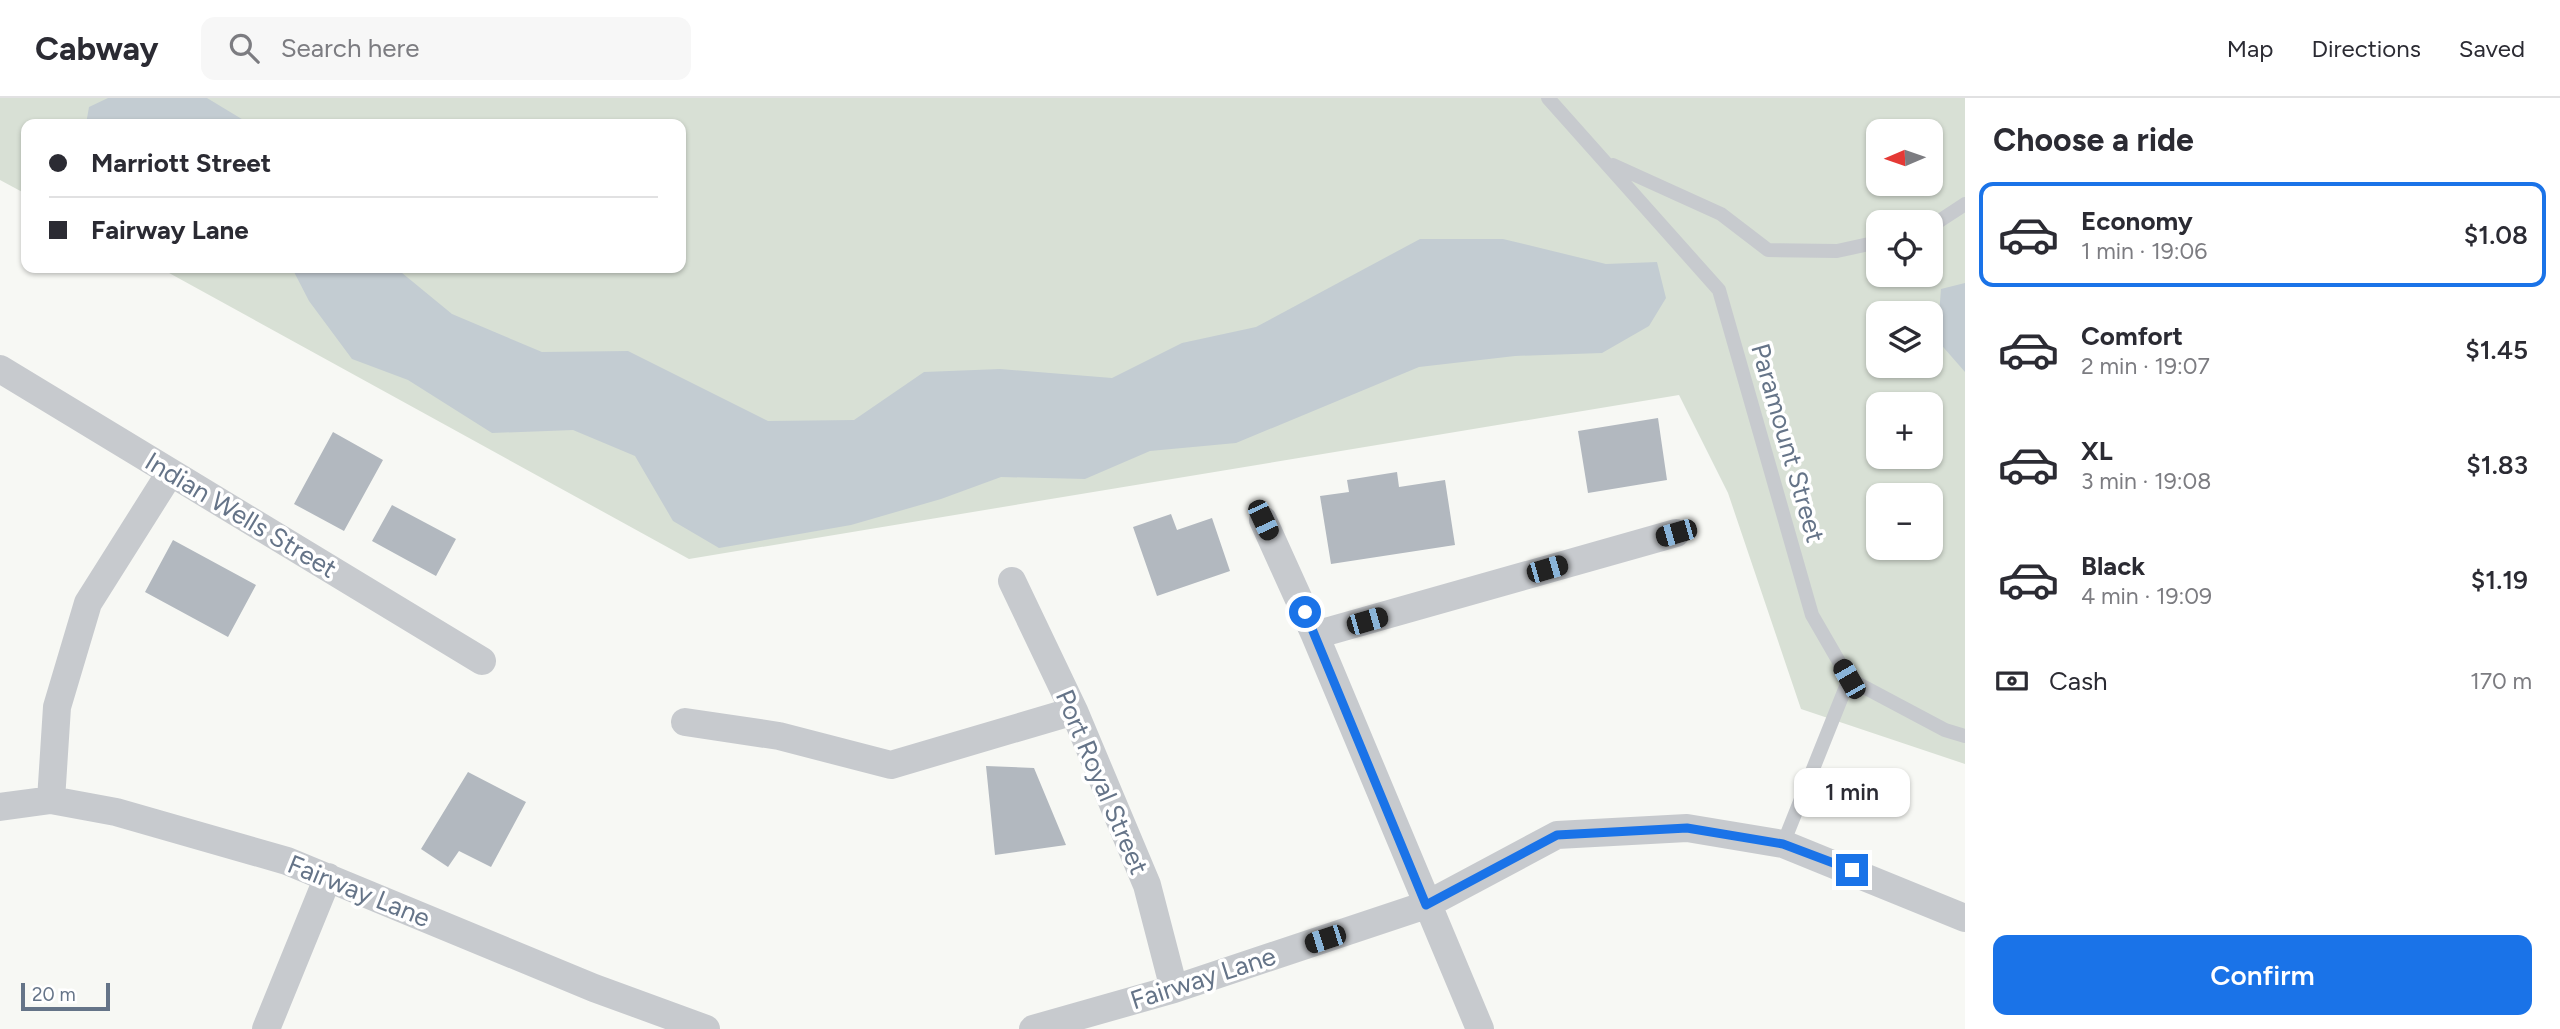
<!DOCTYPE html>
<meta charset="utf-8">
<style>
:root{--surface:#fff;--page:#f7f7f7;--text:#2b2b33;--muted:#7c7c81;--line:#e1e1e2;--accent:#1a73e8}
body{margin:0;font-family:Figtree,sans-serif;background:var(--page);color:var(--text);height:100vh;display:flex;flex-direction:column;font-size:26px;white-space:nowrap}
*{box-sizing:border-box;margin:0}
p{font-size:23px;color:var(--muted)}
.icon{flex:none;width:38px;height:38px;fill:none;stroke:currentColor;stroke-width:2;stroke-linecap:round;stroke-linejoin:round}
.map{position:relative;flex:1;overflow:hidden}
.drawer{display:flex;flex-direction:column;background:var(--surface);width:595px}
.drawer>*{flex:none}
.banner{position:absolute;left:21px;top:21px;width:665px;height:154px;border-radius:14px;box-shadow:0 2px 5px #0004;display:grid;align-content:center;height:154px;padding:0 28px;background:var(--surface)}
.needle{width:46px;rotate:268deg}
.controls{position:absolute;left:1866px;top:21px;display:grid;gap:14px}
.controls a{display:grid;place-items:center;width:77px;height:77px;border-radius:14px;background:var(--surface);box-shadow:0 2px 5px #0004;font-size:35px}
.scale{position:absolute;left:21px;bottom:18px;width:89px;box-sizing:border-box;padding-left:7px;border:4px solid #657488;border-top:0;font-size:19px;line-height:24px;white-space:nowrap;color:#657488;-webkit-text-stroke:5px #fff;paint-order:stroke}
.end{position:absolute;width:32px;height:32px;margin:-16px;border:9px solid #1a73e8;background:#fff;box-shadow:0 0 0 4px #fff}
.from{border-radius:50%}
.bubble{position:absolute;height:49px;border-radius:14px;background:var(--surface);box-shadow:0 2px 5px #0004;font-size:23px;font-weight:600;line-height:49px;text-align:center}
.car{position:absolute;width:21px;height:42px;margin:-21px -10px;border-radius:9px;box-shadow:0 0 5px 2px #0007;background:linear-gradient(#222 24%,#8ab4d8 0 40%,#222 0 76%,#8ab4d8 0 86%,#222 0)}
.banner b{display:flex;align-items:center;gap:24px;height:66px;font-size:26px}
.banner b+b{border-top:2px solid var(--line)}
.banner i{width:18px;height:18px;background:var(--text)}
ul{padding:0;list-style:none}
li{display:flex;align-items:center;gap:21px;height:105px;margin:0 14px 10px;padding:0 14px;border:4px solid transparent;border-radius:14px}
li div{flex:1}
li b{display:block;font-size:26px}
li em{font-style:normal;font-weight:600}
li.selected{border-color:var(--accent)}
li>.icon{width:63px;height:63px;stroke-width:1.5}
h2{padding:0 28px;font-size:32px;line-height:84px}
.pay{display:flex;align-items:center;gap:18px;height:77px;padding:0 28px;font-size:26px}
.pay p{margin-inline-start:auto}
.action{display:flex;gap:14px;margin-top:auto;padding:14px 28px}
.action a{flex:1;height:80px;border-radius:14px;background:var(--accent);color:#fff;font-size:28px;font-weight:600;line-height:80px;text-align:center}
header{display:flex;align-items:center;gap:42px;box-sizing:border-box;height:98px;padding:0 35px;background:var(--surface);border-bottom:2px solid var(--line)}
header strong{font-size:33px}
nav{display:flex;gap:38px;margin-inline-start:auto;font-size:24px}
.search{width:490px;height:63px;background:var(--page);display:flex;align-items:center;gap:18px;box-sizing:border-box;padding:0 24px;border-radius:14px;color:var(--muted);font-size:26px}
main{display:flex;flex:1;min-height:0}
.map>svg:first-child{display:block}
.green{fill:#d8e0d5;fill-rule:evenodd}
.water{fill:#c3ccd2}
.building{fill:#b2b8bf}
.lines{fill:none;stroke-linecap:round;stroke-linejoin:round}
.service{stroke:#c7cace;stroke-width:14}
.minor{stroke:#c7cace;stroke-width:28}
.route{stroke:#1a73e8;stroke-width:9}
.labels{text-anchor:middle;stroke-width:7;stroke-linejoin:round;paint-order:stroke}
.street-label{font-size:26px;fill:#657488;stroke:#fff}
</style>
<header>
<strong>Cabway</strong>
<div class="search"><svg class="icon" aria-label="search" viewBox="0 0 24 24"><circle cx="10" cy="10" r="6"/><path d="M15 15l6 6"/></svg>Search here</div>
<nav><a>Map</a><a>Directions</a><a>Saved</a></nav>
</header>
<main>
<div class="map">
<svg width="1965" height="931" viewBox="0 0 1965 931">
<rect width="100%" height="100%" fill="#f7f8f4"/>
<path class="green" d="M0 0H1965V666L1801 611 1728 395 1679 297 689 461 160 170H681V26H26V96L0 82ZM1878 33H1930V86H1878ZM1878 124H1930V177H1878ZM1878 215H1930V268H1878ZM1878 306H1930V359H1878ZM1878 397H1930V450H1878Z"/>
<path class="water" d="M108 0H207L250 26H86L89 9Z
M1420 141H1503L1606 166 1657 164 1666 200 1649 228 1602 255 1515 258 1419 269 1236 345 1150 353 1085 381 1001 379 941 401 851 427 719 450 673 423 635 358 573 332 492 335 408 282 352 261 309 203 292 170H396L452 216 542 254 628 253 768 323 854 322 924 274 1000 271 1112 280 1182 245 1256 229Z
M1965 185V274L1937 242 1941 191Z"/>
<path class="building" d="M1658 320 1667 382 1588 395 1578 333Z
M333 334 383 362 344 433 294 406Z
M1397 374 1399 389 1445 382 1455 447 1331 466 1320 398 1349 394 1347 382Z
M392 407 456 441 436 478 372 443Z
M1171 416 1177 432 1212 420 1230 473 1157 498 1133 429Z
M173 442 256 487 228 539 145 494Z
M986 668 1034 670 1066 747 995 757Z
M468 674 526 704 491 769 459 753 448 769 421 751Z"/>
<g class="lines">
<path class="service" d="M1548 0 1719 192 1812 517 1849 581 1783 746
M1613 67 1721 116 1768 152 1837 153 1878 144
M1930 129 1965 106
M1849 581 1945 632 1965 638"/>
<path class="minor" d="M0 271 482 563
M1263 422 1315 537 1480 931
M1012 483 1074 613 1147 787 1174 891
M1315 537 1676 435
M685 624 779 638 891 667 1074 613
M51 702 57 609 88 505 170 375
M0 709 51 702 116 714 287 763 594 890 706 931
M266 931 328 779
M1033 931 1174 891 1426 807 1557 737 1687 730 1783 746 1965 820"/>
</g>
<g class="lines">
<path class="route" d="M1305 514 1426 807 1557 737 1687 730 1783 746 1852 772"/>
</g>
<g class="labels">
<g class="street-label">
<text transform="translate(1788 345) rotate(74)" y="9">Paramount Street</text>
<text transform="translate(241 417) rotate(31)" y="9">Indian Wells Street</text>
<text transform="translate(1102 684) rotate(67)" y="9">Port Royal Street</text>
<text transform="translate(359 793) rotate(22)" y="9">Fairway Lane</text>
<text transform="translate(1203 880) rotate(-18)" y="9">Fairway Lane</text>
</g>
</g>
</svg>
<div class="controls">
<a><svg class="needle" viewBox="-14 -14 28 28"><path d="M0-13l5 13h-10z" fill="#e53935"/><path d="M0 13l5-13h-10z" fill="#7c7c81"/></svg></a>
<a><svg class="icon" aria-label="locate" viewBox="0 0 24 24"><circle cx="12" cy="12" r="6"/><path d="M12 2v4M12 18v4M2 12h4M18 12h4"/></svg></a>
<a><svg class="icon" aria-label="layers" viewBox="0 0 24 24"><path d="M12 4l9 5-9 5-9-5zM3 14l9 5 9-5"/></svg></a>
<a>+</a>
<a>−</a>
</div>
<div class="scale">20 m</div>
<i class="end from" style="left:1305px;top:514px"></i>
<i class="end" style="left:1852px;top:772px"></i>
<div class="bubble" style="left:1794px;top:670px;width:116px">1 min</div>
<i class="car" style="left:1263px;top:422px;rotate:155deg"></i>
<i class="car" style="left:1676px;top:435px;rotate:254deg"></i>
<i class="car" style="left:1547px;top:471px;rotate:74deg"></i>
<i class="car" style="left:1367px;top:523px;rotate:74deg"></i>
<i class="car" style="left:1849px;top:581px;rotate:330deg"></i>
<i class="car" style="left:1325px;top:841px;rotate:252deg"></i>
<div class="banner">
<b><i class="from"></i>Marriott Street</b>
<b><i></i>Fairway Lane</b>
</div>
</div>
<section class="drawer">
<h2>Choose a ride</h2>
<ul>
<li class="selected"><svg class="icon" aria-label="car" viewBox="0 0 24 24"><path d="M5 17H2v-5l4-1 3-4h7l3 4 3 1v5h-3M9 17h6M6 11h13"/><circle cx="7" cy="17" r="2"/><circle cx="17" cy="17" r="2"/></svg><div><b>Economy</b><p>1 min · 19:06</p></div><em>$1.08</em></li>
<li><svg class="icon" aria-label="car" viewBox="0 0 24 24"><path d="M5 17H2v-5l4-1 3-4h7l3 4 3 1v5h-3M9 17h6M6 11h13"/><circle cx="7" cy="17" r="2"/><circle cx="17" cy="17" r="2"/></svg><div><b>Comfort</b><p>2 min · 19:07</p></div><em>$1.45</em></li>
<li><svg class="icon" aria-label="car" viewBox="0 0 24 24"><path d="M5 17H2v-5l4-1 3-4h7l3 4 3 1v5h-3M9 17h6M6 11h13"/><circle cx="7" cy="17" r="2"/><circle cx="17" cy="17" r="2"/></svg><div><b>XL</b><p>3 min · 19:08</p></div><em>$1.83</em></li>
<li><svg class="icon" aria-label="car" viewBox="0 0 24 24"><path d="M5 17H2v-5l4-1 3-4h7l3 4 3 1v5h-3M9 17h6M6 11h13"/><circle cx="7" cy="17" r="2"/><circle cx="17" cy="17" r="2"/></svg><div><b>Black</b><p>4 min · 19:09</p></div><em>$1.19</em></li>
</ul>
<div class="pay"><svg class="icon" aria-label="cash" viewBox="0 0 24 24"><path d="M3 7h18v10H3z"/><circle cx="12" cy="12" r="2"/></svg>Cash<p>170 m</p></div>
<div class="action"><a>Confirm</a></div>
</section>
</main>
